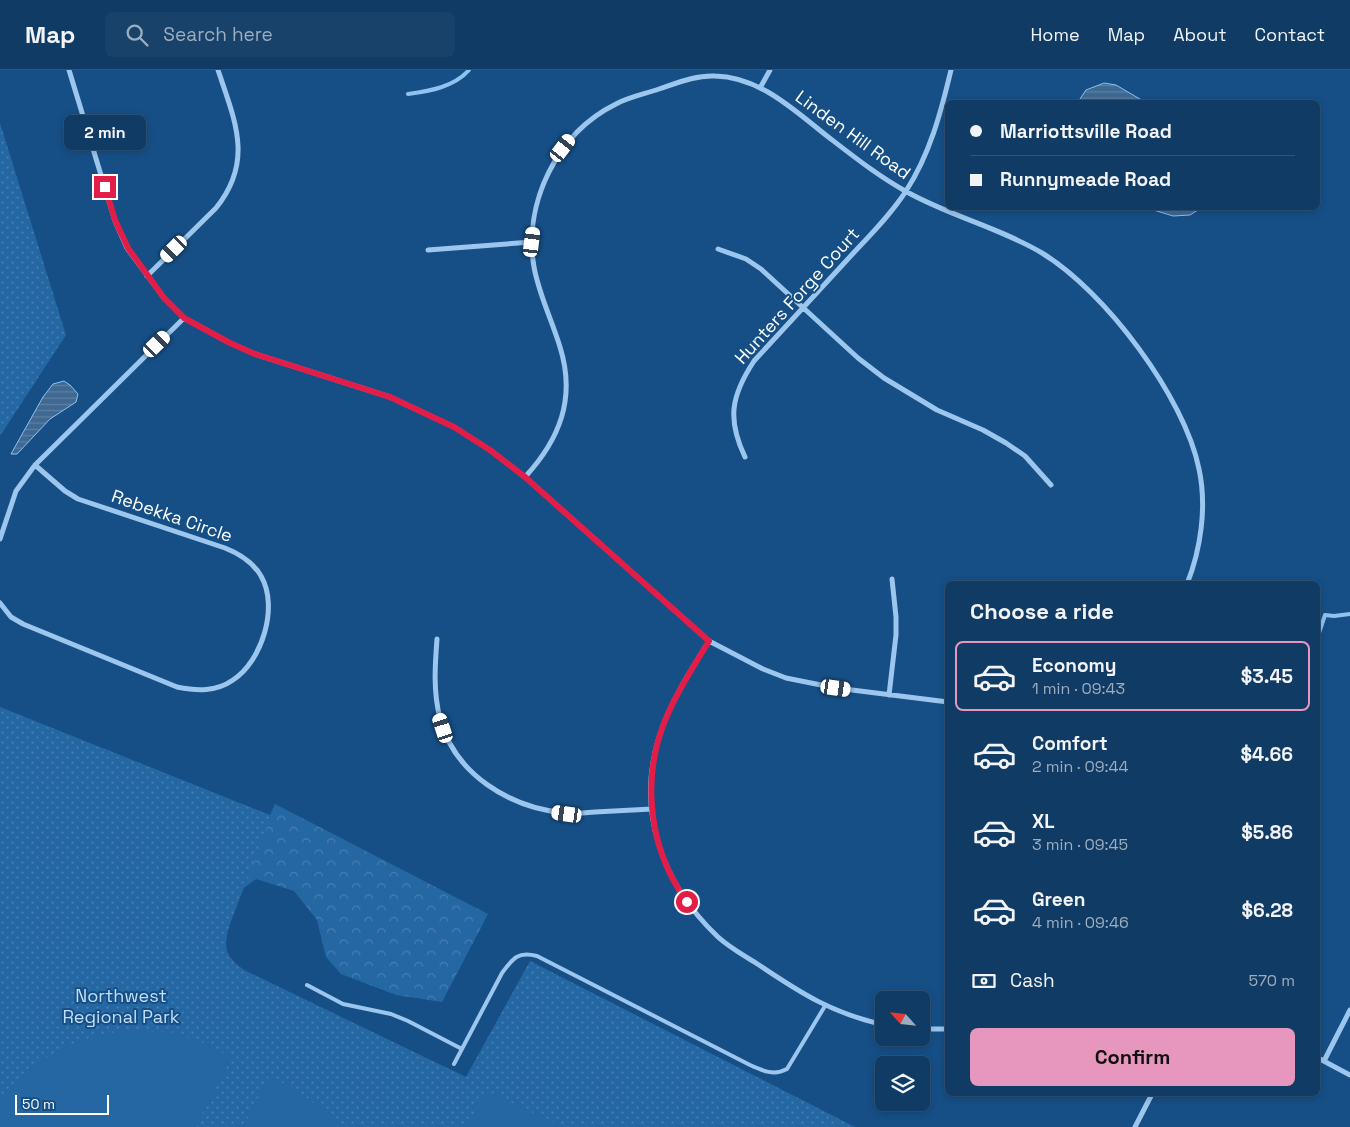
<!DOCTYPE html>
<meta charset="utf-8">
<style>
:root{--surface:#103b64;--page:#19426a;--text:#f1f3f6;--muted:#9cadbf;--line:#305578;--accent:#e797bd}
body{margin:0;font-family:"Space Grotesk",sans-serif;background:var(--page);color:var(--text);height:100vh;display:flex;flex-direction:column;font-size:19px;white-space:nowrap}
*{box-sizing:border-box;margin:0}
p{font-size:16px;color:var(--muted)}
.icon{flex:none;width:28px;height:28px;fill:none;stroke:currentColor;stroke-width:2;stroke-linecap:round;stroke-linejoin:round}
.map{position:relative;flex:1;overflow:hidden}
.side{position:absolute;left:945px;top:511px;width:375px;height:515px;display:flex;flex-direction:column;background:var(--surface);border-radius:8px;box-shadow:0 2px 8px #0003,0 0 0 1px var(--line)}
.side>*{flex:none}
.hud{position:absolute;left:945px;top:30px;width:375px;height:110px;border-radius:8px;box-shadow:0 2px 8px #0003,0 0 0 1px var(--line);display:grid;align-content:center;height:110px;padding:0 25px;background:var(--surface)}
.needle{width:32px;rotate:297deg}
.controls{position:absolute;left:875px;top:921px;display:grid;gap:10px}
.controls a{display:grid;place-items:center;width:55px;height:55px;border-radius:8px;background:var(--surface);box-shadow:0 2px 8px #0003,0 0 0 1px var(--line);font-size:25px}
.scale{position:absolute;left:15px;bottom:12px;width:94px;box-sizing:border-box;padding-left:5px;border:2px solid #fff;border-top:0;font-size:14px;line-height:18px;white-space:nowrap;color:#fff;-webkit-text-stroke:4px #164f86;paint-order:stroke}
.end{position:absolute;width:22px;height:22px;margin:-11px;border:6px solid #e11d48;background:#fff;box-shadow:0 0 0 2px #fff}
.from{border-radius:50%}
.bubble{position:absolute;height:35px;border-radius:8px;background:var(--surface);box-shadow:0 2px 8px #0003,0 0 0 1px var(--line);font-size:16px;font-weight:800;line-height:35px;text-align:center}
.car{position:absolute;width:15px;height:30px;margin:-15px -8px;border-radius:6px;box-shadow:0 0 4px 1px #0007;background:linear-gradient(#fff 24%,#345 0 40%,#fff 0 76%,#345 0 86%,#fff 0)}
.hud b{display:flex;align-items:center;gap:18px;height:48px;font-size:19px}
.hud b+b{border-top:1px solid var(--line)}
.hud i{width:12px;height:12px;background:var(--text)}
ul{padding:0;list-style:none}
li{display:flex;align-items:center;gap:15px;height:70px;margin:0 10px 8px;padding:0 15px;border:2px solid transparent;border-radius:8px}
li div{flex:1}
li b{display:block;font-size:19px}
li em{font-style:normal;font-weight:800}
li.on{border-color:var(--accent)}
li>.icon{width:45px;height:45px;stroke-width:1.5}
h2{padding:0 25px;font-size:22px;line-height:60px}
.pay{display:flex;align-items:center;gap:12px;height:55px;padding:0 25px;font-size:19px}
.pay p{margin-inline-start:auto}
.primary-button{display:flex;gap:10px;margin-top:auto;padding:10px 25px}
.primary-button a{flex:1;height:58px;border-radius:8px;background:var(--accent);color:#111;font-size:20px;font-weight:800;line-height:58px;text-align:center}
header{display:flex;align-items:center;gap:30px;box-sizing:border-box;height:70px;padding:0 25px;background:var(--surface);border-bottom:1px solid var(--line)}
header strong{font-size:24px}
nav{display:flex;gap:28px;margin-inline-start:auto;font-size:18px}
.search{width:350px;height:45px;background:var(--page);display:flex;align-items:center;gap:12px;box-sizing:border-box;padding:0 18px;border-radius:8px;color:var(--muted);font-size:19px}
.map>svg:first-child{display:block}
.forest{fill:url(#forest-crowns)}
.park{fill:url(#park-dots)}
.pitch{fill:#2567a3}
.water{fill:url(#water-rules);stroke:#8ec2f0}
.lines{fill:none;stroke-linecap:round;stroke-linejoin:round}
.stream{stroke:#8ec2f0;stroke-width:4}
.service{stroke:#9cc6ed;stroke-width:4}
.minor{stroke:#9cc6ed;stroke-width:5}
.route{stroke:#e11d48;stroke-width:6}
.labels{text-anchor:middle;stroke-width:4;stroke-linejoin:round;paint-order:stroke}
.street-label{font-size:18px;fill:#fff;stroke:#164f86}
.park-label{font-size:18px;fill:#c1dffa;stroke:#164f86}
</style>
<header>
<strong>Map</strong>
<div class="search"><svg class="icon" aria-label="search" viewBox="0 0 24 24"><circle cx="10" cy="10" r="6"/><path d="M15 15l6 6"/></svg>Search here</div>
<nav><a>Home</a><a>Map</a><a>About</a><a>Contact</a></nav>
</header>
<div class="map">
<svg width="1350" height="1057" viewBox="0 0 1350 1057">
<defs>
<pattern id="forest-crowns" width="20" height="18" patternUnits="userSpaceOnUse" patternTransform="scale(1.25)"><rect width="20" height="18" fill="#2567a3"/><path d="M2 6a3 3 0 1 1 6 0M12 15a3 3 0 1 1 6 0" fill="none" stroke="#467eb1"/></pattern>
<pattern id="park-dots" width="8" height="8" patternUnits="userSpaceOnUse" patternTransform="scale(1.25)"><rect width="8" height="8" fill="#2567a3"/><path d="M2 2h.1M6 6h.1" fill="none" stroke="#467eb1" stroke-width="1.8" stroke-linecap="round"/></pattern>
<pattern id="water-rules" width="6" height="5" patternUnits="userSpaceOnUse" patternTransform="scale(1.25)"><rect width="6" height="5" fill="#3f6992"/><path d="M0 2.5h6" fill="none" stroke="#5c80a2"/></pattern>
</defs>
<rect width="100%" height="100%" fill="#164f86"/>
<path class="forest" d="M0 637 270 745 275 734 488 844 442 932 396 925 341 904 326 887 317 850 294 821 256 809 215 839 0 954Z"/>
<path class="park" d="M0 53 66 265 0 366Z
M0 638 271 746 230 854C223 877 224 885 244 900L466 1007 530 891 855 1057H0Z"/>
<path class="pitch" d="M127 961 171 962 199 971 232 987 195 1057H0C0 1050 0 1040 0 1034 2 1026 11 1018 17 1012 49 981 82 965 127 961Z
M269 1006C297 1021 317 1031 337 1057H243Z
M485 1020 563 1057H467Z"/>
<path class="water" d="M1104 13 1116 15 1145 32H1078L1086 20Z
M1147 138H1201L1190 145 1173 146Z
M64 311 70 315 78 324 76 332 50 349 17 384H11L43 327 53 314Z"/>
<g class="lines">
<path class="stream" d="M408 24C430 21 454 17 469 0
M1318 583 1319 563 1325 545 1334 546 1350 544"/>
<path class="service" d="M307 915 343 934 391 944 408 951 462 979
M454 994 502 903C513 888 518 881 537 886L750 995C763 1001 774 1006 787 999L825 936"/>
<path class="minor" d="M69 0 115 151 127 178 164 228 184 248 230 273 255 284 390 327 454 357 490 380 525 407 709 571 763 599 786 608 836 618 948 632
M760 18 770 0
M718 179 746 189 761 199 858 288 884 308 937 340 983 360 1006 373 1025 386 1051 415
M428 180 532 172
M147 206 216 138C254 91 235 51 218 0
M745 387C727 349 731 326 754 291 785 257 816 224 847 190 867 168 890 146 906 121 930 84 941 42 951 0
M525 407C560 369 576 328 560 277 552 250 539 225 534 197 523 133 557 63 616 34 629 27 645 24 659 19 677 13 696 5 715 6 760 7 794 40 827 66 853 86 878 106 907 122 950 146 1000 158 1042 183 1105 221 1185 328 1199 399 1207 436 1201 479 1187 514
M0 469 16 421 35 395 184 248
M0 533 11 547 23 554 177 617C197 621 216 622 233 610 262 591 279 537 261 506 253 492 240 484 225 478L78 429 65 421 35 395
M437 569C435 595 433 622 440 648 454 704 510 738 565 743 574 744 585 743 595 742 614 741 633 740 652 739
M709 571C690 601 671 631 660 664 635 740 662 814 718 867 730 878 745 886 759 895 802 924 832 943 884 955
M889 625 896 565V547L892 509
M921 959H948
M1318 988 1350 1005
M1324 991 1350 940
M1135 1057 1152 1024"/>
</g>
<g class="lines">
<path class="route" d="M105 117 115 150 128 178 164 228 184 248 230 273 255 284 390 327 454 357 490 380 525 407 709 571C696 592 682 614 671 637 640 700 646 775 687 832"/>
</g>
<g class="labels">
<g class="street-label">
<text transform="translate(853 65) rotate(36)" y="6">Linden Hill Road</text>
<text transform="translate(797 226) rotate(-48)" y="6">Hunters Forge Court</text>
<text transform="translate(172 446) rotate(19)" y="6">Rebekka Circle</text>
</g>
<g class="park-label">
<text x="121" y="932">Northwest<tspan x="121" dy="21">Regional Park</tspan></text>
</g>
</g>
</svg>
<div class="controls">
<a><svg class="needle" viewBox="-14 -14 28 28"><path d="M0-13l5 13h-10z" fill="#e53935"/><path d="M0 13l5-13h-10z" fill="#9cadbf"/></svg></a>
<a><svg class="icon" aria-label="layers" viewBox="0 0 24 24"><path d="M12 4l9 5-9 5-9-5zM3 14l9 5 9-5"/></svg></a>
</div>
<div class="scale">50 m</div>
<i class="end from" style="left:687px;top:832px"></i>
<i class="end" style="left:105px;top:117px"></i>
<div class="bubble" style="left:64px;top:45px;width:82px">2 min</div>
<i class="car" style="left:563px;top:78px;rotate:37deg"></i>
<i class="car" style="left:532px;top:172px;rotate:7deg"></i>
<i class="car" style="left:174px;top:179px;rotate:225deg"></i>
<i class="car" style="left:157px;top:274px;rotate:46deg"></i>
<i class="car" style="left:836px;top:618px;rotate:98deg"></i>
<i class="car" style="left:443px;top:658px;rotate:342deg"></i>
<i class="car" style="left:567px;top:744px;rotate:278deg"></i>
<div class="hud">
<b><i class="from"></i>Marriottsville Road</b>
<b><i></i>Runnymeade Road</b>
</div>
<section class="side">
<h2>Choose a ride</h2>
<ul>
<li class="on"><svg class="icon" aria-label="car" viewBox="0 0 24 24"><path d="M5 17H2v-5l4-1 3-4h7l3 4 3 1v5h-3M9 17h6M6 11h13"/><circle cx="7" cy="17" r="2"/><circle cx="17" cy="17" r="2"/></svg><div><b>Economy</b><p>1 min · 09:43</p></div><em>$3.45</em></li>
<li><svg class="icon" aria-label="car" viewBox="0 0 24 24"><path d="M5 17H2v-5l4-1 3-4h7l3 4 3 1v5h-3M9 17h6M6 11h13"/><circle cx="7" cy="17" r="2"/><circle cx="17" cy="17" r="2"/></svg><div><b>Comfort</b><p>2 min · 09:44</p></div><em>$4.66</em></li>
<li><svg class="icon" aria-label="car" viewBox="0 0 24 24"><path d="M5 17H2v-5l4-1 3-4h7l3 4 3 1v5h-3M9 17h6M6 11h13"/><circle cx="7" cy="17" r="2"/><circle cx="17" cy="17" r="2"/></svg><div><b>XL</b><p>3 min · 09:45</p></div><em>$5.86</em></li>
<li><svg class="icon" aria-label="car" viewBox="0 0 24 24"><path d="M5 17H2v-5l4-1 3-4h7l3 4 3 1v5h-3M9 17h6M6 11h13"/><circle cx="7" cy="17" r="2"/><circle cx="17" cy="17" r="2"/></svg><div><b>Green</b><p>4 min · 09:46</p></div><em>$6.28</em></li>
</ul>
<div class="pay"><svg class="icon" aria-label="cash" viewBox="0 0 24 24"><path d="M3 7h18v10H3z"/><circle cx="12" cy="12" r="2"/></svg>Cash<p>570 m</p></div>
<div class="primary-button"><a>Confirm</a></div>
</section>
</div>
